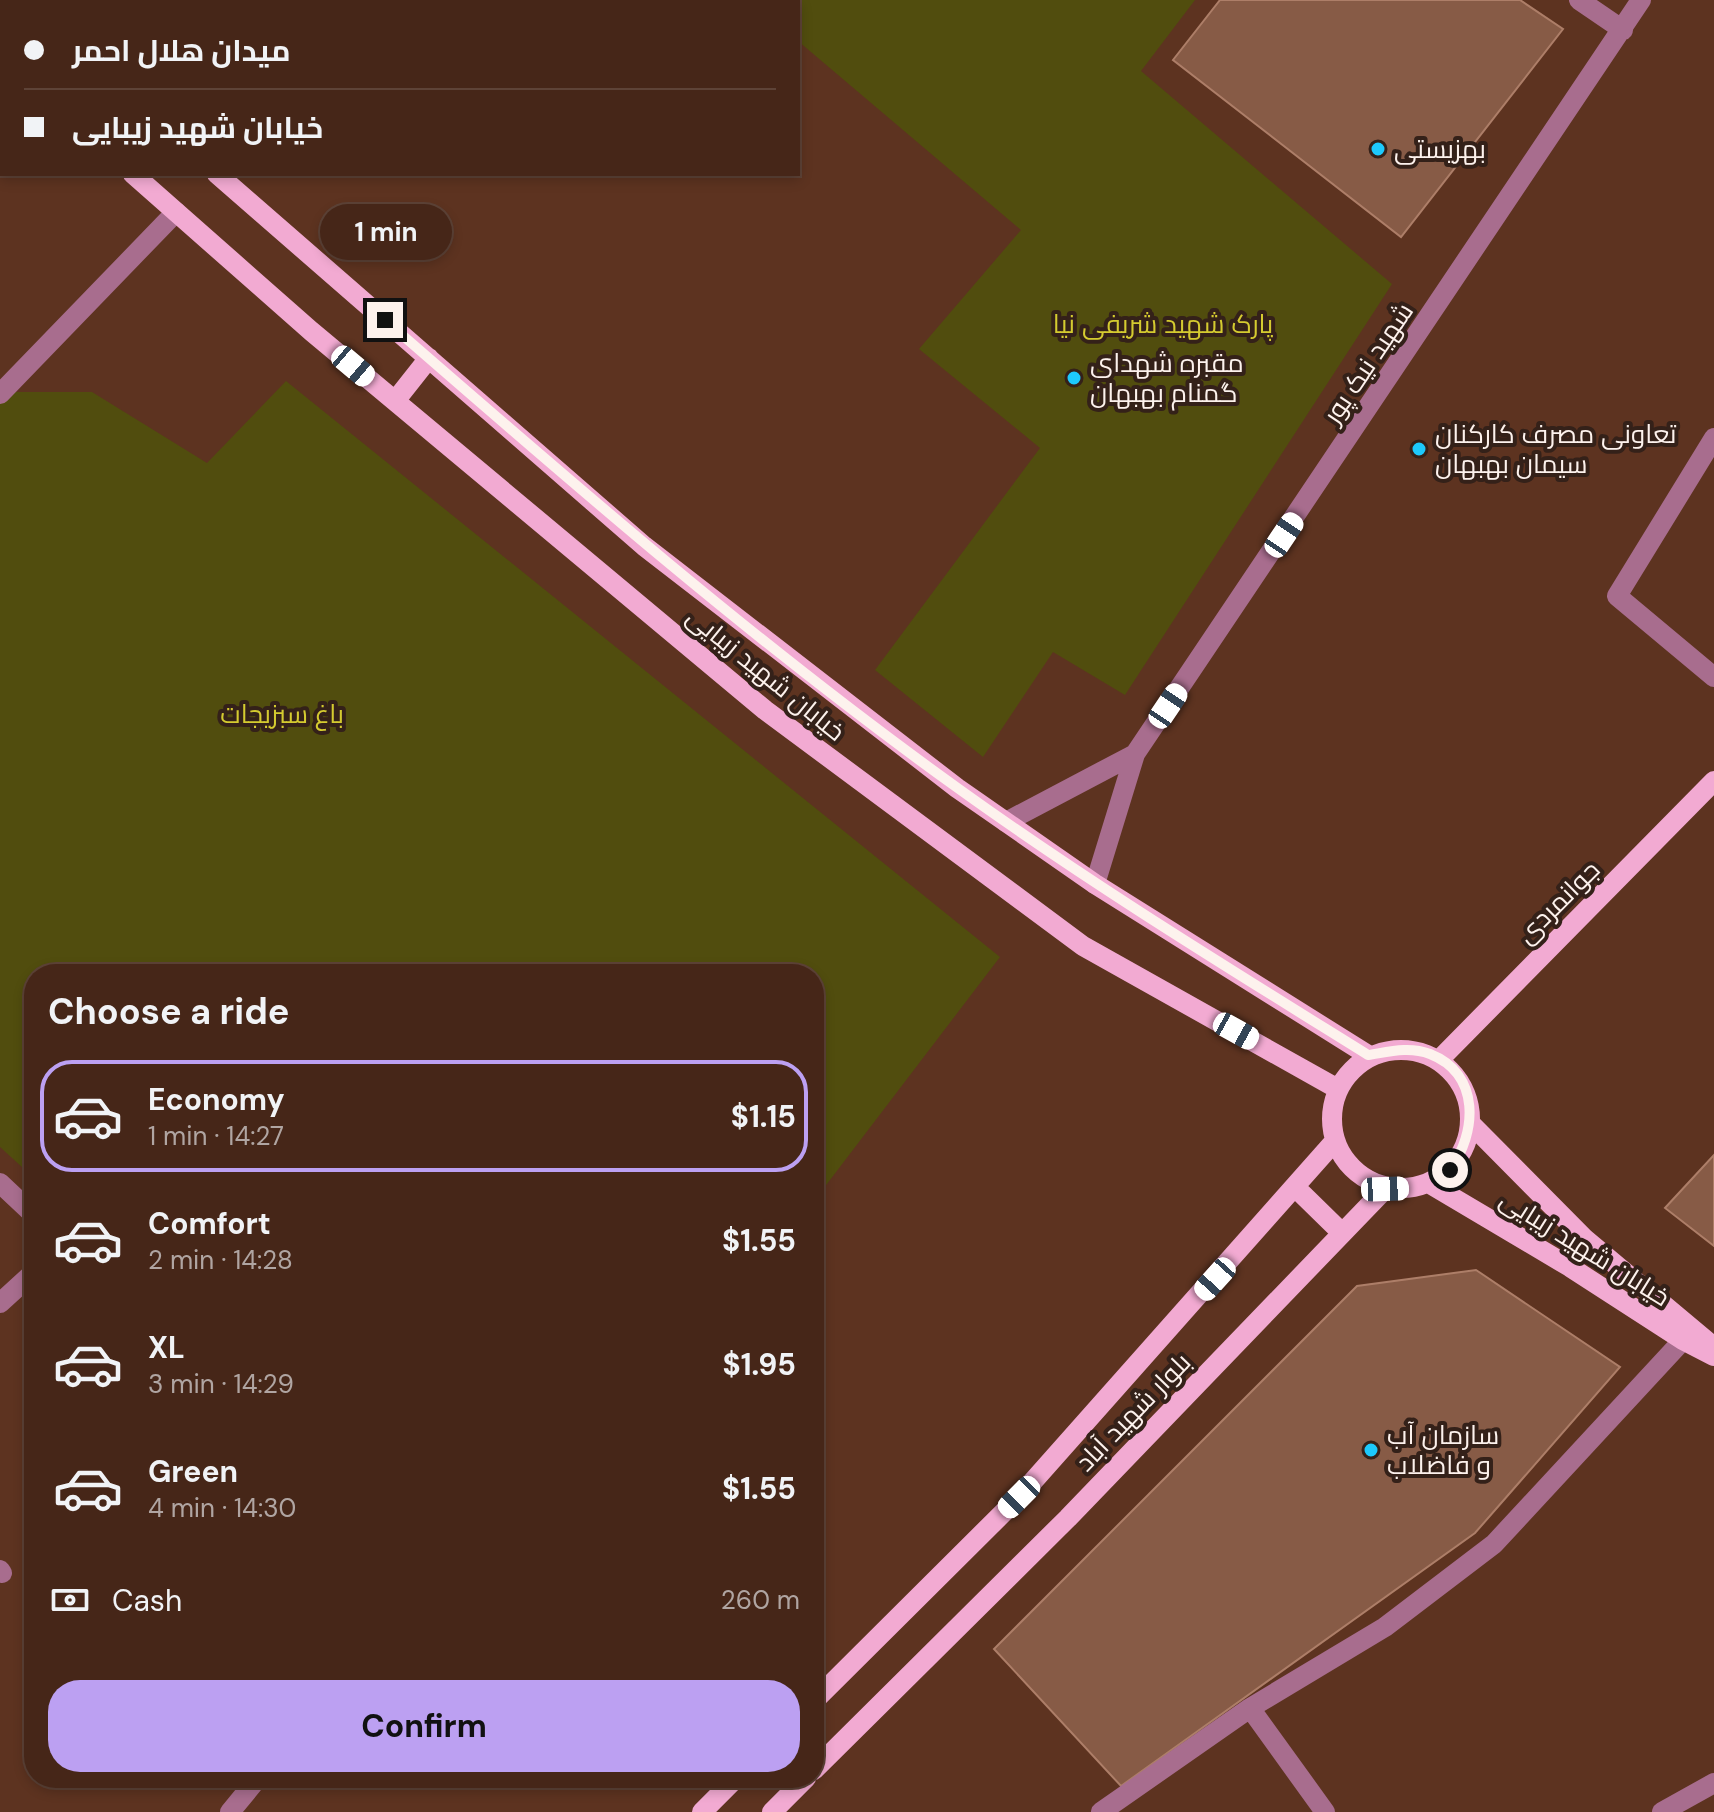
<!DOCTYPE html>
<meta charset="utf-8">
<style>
:root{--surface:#462618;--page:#4d2e21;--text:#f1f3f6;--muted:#b0a5a2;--line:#5e4337;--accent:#bca0f2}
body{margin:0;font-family:"DM Sans",Cairo,sans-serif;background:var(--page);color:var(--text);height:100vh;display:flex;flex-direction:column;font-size:30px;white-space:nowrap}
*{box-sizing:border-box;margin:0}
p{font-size:26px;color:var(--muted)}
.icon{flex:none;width:44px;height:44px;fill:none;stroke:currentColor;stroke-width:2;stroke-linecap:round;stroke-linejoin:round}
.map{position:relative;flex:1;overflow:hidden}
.details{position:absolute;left:24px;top:964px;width:800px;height:824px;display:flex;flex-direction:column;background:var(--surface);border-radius:32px;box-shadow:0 4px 12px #0003,0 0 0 2px var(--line)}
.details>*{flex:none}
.guide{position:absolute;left:0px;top:0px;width:800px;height:176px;box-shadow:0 4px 12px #0003,0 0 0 2px var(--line);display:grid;align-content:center;height:176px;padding:0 24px;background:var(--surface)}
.end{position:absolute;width:36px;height:36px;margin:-18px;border:10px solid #fdf2ed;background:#111;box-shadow:0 0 0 4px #111}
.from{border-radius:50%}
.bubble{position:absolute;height:56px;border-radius:28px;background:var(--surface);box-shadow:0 4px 12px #0003,0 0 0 2px var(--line);font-size:26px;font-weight:700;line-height:56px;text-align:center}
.car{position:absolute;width:24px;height:48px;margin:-24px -12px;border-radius:10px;box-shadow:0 0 6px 2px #0007;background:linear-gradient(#fff 24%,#345 0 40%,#fff 0 76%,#345 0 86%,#fff 0)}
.guide b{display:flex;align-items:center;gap:28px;height:76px;font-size:30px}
.guide b+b{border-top:2px solid var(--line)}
.guide i{width:20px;height:20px;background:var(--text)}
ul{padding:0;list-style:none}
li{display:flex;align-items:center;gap:24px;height:112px;margin:0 16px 12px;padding:0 8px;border:4px solid transparent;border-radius:32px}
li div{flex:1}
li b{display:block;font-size:30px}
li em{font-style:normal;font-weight:700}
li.selected{border-color:var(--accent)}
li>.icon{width:72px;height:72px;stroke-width:1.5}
h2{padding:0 24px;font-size:36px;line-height:96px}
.pay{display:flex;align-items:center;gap:20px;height:88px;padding:0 24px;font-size:30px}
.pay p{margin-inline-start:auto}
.primary-button{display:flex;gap:16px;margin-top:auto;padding:16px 24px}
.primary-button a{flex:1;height:92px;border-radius:32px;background:var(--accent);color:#111;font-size:32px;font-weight:700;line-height:92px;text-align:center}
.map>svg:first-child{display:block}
.green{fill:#514d0e}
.building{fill:#875b46;stroke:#ad7e68;stroke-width:2}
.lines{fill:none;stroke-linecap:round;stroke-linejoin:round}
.minor{stroke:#a86d8e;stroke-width:20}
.major{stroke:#f2aad2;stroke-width:20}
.route{stroke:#fdf2ed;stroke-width:10}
.poi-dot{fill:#1dc9fc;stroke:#342119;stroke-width:3}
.labels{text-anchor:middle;stroke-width:8;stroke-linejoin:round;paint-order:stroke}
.poi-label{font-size:26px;fill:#fdf2ed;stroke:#342119;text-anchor:start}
.park-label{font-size:26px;fill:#d5cb30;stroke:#342119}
.street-label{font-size:26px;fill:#fdf2ed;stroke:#342119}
</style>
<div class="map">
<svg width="1714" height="1812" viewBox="0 0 1714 1812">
<rect width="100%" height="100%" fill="#5d3320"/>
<path class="green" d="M774 0H1195L1141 71 1392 284 1125 695 1053 652 983 757 875 670 1040 448 919 349 1021 230 798 41V2H771Z
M286 381 1000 957 814 1201V974H34V1178L0 1147V392H92L207 463Z"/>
<path class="building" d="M1220 0H1520L1563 29 1401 237 1173 60Z
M1714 1155V1246L1665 1208Z
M1476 1270 1620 1367 1475 1533 1121 1786 994 1649 1357 1286Z"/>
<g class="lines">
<path class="minor" d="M1579 0 1623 30
M32 2 33 0
M381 2 383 0
M0 394 176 212
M1714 438 1617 596 1714 677
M1006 822 1135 754
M1095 884 1135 754 1641 0
M0 1183 34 1215
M0 1303 34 1272
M0 1570 2 1573
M1250 1708 1325 1812
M230 1812 258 1778
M1101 1812 1250 1708 1385 1627 1494 1544 1683 1340
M1662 1812 1714 1783"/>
<path class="major" d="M12 0 14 2
M0 59 2 61
M133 174 311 331 765 710 1083 946 1338 1089
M217 174 644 546 957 788 1095 884 1368 1055
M395 401 429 358
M1332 1119a69 69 0 1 1 138 0a69 69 0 1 1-138 0Z
M1439 1060 1714 781
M1470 1123 1585 1239 1714 1347
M1430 1184 1570 1267 1683 1340 1714 1356
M1295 1187 1342 1233
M814 1701 1019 1497 1334 1142
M814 1770 1068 1518 1385 1189
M702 1812 736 1778
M772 1812 806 1778"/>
</g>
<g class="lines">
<path class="route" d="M385 320C571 482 758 645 959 789 1091 884 1230 969 1368 1055 1388 1052 1409 1046 1430 1054 1481 1074 1477 1133 1450 1170"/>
</g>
<g class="poi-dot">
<circle cx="1378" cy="149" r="8"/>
<circle cx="1074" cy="378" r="8"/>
<circle cx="1419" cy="449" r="8"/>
<circle cx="1371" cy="1450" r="8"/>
</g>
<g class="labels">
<g class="poi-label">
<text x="1394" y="158">بهزیستی</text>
<text x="1090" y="372">مقبره شهدای<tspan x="1090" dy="30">گمنام بهبهان</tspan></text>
<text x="1435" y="443">تعاونی مصرف کارکنان<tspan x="1435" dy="30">سیمان بهبهان</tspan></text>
<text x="1387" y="1444">سازمان آب<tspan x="1387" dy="30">و فاضلاب</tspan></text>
</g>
<g class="park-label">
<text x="1163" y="333">پارک شهید شریفی نیا</text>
<text x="282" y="723">باغ سبزیجات</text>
</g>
<g class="street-label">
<text transform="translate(1368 363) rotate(-56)" y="9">شهید نیک پور</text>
<text transform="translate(766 674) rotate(39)" y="9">خیابان شهید زیبایی</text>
<text transform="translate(1558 902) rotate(-45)" y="9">جوانمردی</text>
<text transform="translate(1585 1248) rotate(32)" y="9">خیابان شهید زیبایی</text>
<text transform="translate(1133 1412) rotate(-46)" y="9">بلوار شهید آباد</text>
</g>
</g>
</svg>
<i class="end from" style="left:1450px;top:1170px"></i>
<i class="end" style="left:385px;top:320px"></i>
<div class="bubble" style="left:320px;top:204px;width:132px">1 min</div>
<i class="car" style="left:353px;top:366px;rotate:130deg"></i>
<i class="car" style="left:1284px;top:535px;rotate:34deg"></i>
<i class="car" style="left:1168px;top:706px;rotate:34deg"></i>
<i class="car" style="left:1236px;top:1031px;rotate:119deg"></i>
<i class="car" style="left:1385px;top:1189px;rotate:88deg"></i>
<i class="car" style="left:1215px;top:1279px;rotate:222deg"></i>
<i class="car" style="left:1019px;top:1497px;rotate:225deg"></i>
<div class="guide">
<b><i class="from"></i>میدان هلال احمر</b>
<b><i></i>خیابان شهید زیبایی</b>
</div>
<section class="details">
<h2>Choose a ride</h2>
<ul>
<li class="selected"><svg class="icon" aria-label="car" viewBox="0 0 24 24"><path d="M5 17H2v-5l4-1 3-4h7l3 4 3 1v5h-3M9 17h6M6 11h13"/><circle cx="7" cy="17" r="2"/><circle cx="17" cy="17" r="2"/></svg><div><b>Economy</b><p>1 min · 14:27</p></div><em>$1.15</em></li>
<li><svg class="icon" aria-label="car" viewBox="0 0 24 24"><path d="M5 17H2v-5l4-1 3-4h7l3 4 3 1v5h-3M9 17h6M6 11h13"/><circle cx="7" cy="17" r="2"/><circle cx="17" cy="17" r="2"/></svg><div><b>Comfort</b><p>2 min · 14:28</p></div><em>$1.55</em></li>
<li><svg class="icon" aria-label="car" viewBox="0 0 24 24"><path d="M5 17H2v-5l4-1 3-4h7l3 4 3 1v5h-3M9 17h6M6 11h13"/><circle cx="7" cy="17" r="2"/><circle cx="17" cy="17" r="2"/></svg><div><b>XL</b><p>3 min · 14:29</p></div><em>$1.95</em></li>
<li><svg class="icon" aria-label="car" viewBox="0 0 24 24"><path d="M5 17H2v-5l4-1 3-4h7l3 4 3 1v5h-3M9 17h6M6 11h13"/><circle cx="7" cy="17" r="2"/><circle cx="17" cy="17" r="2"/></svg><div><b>Green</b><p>4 min · 14:30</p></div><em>$1.55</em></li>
</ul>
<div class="pay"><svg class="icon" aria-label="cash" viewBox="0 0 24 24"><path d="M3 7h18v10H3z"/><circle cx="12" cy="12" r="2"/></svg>Cash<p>260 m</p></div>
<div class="primary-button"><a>Confirm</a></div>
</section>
</div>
